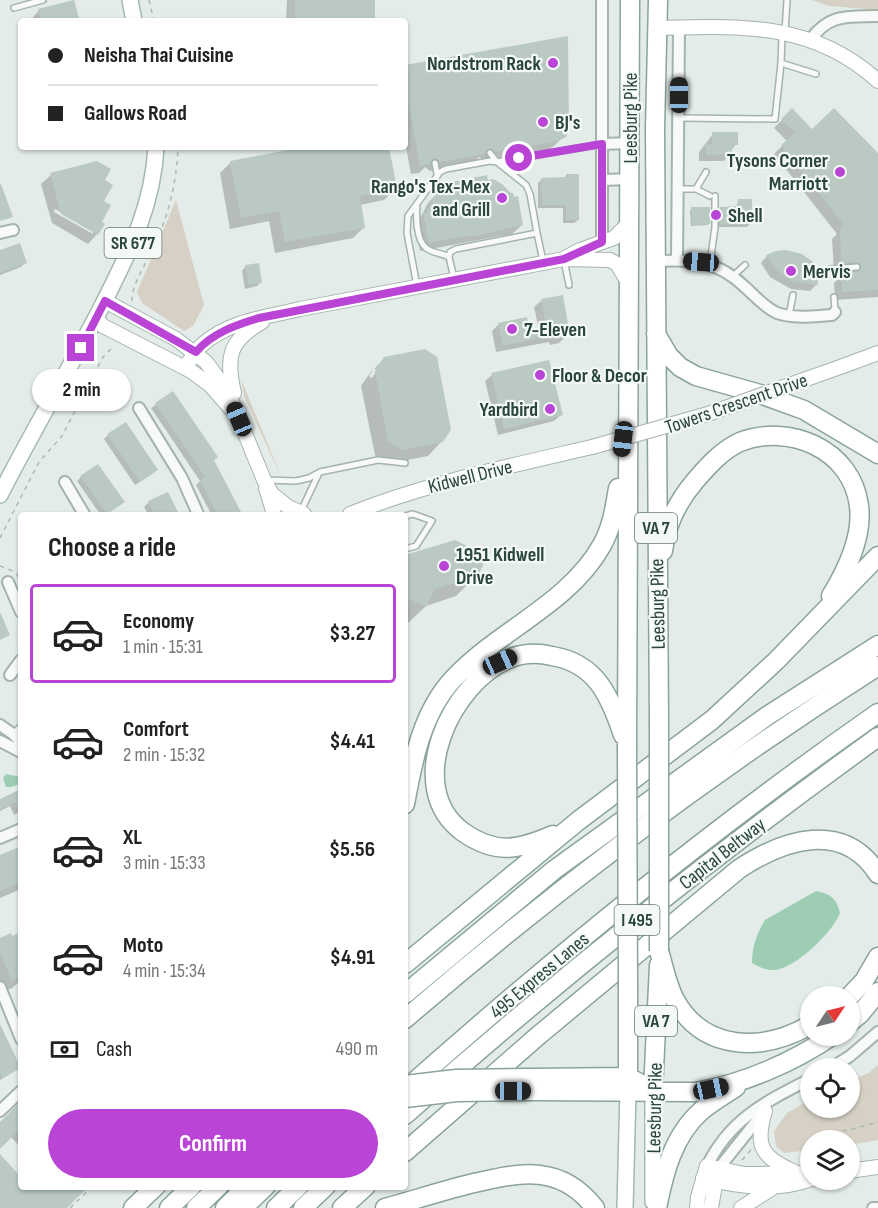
<!DOCTYPE html>
<meta charset="utf-8">
<style>
:root{--surface:#fff;--page:#f6f6f6;--text:#222;--muted:#767676;--line:#e0e0e0;--accent:#ba44d6}
body{margin:0;font-family:"Sofia Sans Condensed",sans-serif;background:var(--page);color:var(--text);height:100vh;display:flex;flex-direction:column;font-size:22px;white-space:nowrap}
*{box-sizing:border-box;margin:0}
p{font-size:20px;color:var(--muted)}
.icon{flex:none;width:33px;height:33px;fill:none;stroke:currentColor;stroke-width:2;stroke-linecap:round;stroke-linejoin:round}
.map{position:relative;flex:1;overflow:hidden}
.sheet{position:absolute;left:18px;top:512px;width:390px;height:678px;display:flex;flex-direction:column;background:var(--surface);border-radius:6px;box-shadow:0 2px 4px #0004}
.sheet>*{flex:none}
.guide{position:absolute;left:18px;top:18px;width:390px;height:132px;border-radius:6px;box-shadow:0 2px 4px #0004;display:grid;align-content:center;height:132px;padding:0 30px;background:var(--surface)}
.needle{width:39px;rotate:55deg}
.controls{position:absolute;left:800px;top:986px;display:grid;gap:12px}
.controls a{display:grid;place-items:center;width:60px;height:60px;border-radius:50%;background:var(--surface);box-shadow:0 2px 4px #0004;font-size:30px}
.end{position:absolute;width:27px;height:27px;margin:-14px;border:8px solid #ba44d6;background:#fff;box-shadow:0 0 0 3px #fff}
.from{border-radius:50%}
.bubble{position:absolute;height:42px;border-radius:21px;background:var(--surface);box-shadow:0 2px 4px #0004;font-size:20px;font-weight:700;line-height:42px;text-align:center}
.car{position:absolute;width:18px;height:36px;margin:-18px -9px;border-radius:8px;box-shadow:0 0 4px 2px #0007;background:linear-gradient(#222 24%,#8ab4d8 0 40%,#222 0 76%,#8ab4d8 0 86%,#222 0)}
.guide b{display:flex;align-items:center;gap:21px;height:57px;font-size:22px}
.guide b+b{border-top:2px solid var(--line)}
.guide i{width:15px;height:15px;background:var(--text)}
ul{padding:0;list-style:none}
li{display:flex;align-items:center;gap:18px;height:99px;margin:0 12px 9px;padding:0 18px;border:3px solid transparent;border-radius:6px}
li div{flex:1}
li b{display:block;font-size:22px}
li em{font-style:normal;font-weight:700}
li.current{border-color:var(--accent)}
li>.icon{width:54px;height:54px;stroke-width:1.5}
h2{padding:0 30px;font-size:27px;line-height:72px}
.pay{display:flex;align-items:center;gap:15px;height:66px;padding:0 30px;font-size:22px}
.pay p{margin-inline-start:auto}
.action{display:flex;gap:12px;margin-top:auto;padding:12px 30px}
.action a{flex:1;height:69px;border-radius:36px;background:var(--accent);color:#fff;font-size:24px;font-weight:700;line-height:69px;text-align:center}
.map>svg:first-child{display:block}
.green{fill:#d6d1c4}
.water{fill:#9dceb4}
.shadow{fill:#0003;fill-rule:evenodd}
.building{fill:#bacac3}
.lines{fill:none;stroke-linecap:round;stroke-linejoin:round}
.lane-casing{stroke:#a4b4ad;stroke-width:8}
.street-casing{stroke:#a4b4ad;stroke-width:14}
.secondary-casing{stroke:#a4b4ad;stroke-width:16}
.primary-casing{stroke:#a2b9af;stroke-width:18}
.highway-casing{stroke:#8aa499;stroke-width:21}
.path{stroke:#adb9b5;stroke-width:1.5;stroke-dasharray:4.5 4.5;stroke-linecap:butt}
.lane{stroke:#f7faf9;stroke-width:5}
.street{stroke:#f7faf9;stroke-width:10}
.secondary{stroke:#fff;stroke-width:14}
.primary{stroke:#fff;stroke-width:15}
.highway{stroke:#fff;stroke-width:18}
.secondary-bridge-casing{stroke:#a4b4ad;stroke-width:16;stroke-linecap:butt}
.highway-bridge-casing{stroke:#8aa499;stroke-width:21;stroke-linecap:butt}
.secondary-bridge{stroke:#fff;stroke-width:14}
.highway-bridge{stroke:#fff;stroke-width:18}
.route{stroke:#ba44d6;stroke-width:8}
.poi-dot{fill:#ba44d6;stroke:#f4f9f7;stroke-width:2}
.labels{text-anchor:middle;stroke-width:4.5;stroke-linejoin:round;paint-order:stroke}
.shield{fill:#f4f9f7;stroke:#677c73;stroke-width:1.5}
.shield-label{font-size:18px;font-weight:bold;fill:#2a463b}
.poi-label{font-size:20px;font-weight:bold;fill:#2a463b;stroke:#f4f9f7;text-anchor:start}
.street-label{font-size:20px;fill:#2a463b;stroke:#f4f9f7}
</style>
<div class="map">
<svg width="878" height="1208" viewBox="0 0 878 1208">
<rect width="100%" height="100%" fill="#e3ece8"/>
<path class="green" d="M811 0H878V10L829 6Z
M176 200 204 305 193 326 184 331 142 303 137 292Z
M241 379 283 481 244 396Z
M878 1065V1140L849 1145V1140H810V1150L784 1153 776 1146 774 1131 787 1113 810 1100V1107H849V1081L869 1073Z"/>
<path class="water" d="M6 774 21 777V787L17 785 11 787H6L3 778Z
M816 891C830 894 837 898 840 913 833 932 795 969 774 970 765 970 759 967 752 963 752 947 757 933 765 920Z"/>
<path class="shadow" d="M287 0H375L373 21H286Z
M39 10 78 21H30Z
M405 67 564 136 554 146 547 150 485 160 479 157 474 162 430 171 425 167 419 173 411 174 405 142Z
M792 110 812 131 878 155V297L835 300 834 283 842 275 855 273 849 270 834 271 832 239 837 234 774 154 787 141 774 128Z
M713 134 736 144 724 161H699V152Z
M312 147H388L395 189 384 200 360 205 364 227 353 238 275 253 269 221 230 229 220 173 231 162Z
M51 175 103 181 97 234 88 244 52 223 41 184ZM55 209 93 231V234L54 212Z
M567 175 578 220 574 223H563V208H538V183L542 179H563Z
M487 181 522 225 512 234 420 251 415 224 419 220 428 203 446 184Z
M739 201 751 223 747 227H717V211L721 208H735Z
M692 209 709 224 707 225 691 226 690 210Z
M0 251 25 263 21 267 0 275Z
M767 256 811 272 817 284 810 291 791 289 770 277 761 263Z
M246 266 261 282 257 286 245 289 242 271Z
M561 297 566 323 564 326 566 336 559 343 550 345 549 342 496 352 492 331 498 325 529 332 539 330 534 307 541 301Z
M385 358 442 441 428 456 386 464 375 455 361 386 370 373ZM374 369H378L372 378 369 376Z
M492 375 561 415 554 421 498 435 485 381Z
M172 393 212 461 240 514H211L196 485 200 481 151 408Z
M108 435 152 474 135 485 104 439Z
M81 477 123 502 107 514H100L77 481Z
M168 494 177 514H148L144 507 149 502Z
M405 556 477 575 456 596 426 606 405 626Z
M21 569V586L16 574Z
M21 791V811L14 815 10 806 0 811V801Z
M21 848V889L0 898V857Z
M21 934V980L12 988 0 993V939L11 938Z
M0 1027 20 1068 0 1080Z
M21 1104V1148L10 1136 0 1147V1124Z"/>
<path class="building" d="M74 0 80 21H41L38 9Z
M295 0H375V21H295Z
M568 36 569 130 566 137 558 141 495 152 489 148 485 154 440 162 437 159 434 158 430 164 420 166 405 83V65Z
M792 108 812 129 834 108 878 153V290L842 292V273L858 272 862 266 857 262 841 263 840 229 844 225 781 145 795 133 781 119Z
M712 132H738V145H732V154L706 155 705 144H712Z
M304 147H389L397 189 360 196 365 228 285 242 279 211 241 218 230 161Z
M97 161 111 169 105 180 113 185 104 201 111 205 102 222 105 224 98 235 61 214 50 173Z
M566 174H579V220H566V205H542L541 178 566 177Z
M487 175 488 180 493 179 502 184 511 193H513L514 197 518 196 523 225 476 236H465L429 243 423 213H426L437 191 446 183Z
M1 184 13 217 0 221V185Z
M738 199H752V224H720V207L737 206Z
M691 207H710V224L692 225Z
M20 243 27 263 0 273V250Z
M786 250 802 254 812 261 816 266 813 271 817 274 818 285 793 282 777 270 766 255 776 251Z
M259 263 262 283 249 285 245 265Z
M563 295 568 324H565L567 337 556 339V336L544 337 503 346 498 323 527 317 530 331 546 328 541 299Z
M425 349 437 357 451 430 443 442 401 450 388 441 375 371 384 357Z
M549 360 563 415 504 429 491 373Z
M173 391 218 457 214 460 242 514H217L200 480 205 477 155 403Z
M126 422 158 470 140 482 107 434Z
M98 464 125 502 107 514 80 476Z
M168 492 179 514H154L148 501Z
M455 540 487 556 478 576 435 589 426 607 410 599 405 600V555Z
M0 612 10 635 0 640Z
M21 789V814L15 802 0 809V799Z
M21 846V882L0 891V855Z
M21 932V977L12 981 0 953V938L11 933 12 936Z
M0 1024 21 1068 2 1078 0 1073Z
M21 1101V1128L0 1149V1122Z
M0 1154 21 1177V1186H89L67 1208H0Z"/>
<g class="lines">
<defs>
<path id="lane" d="M14 8 43 0
M785 32 787 0
M781 63 816 74
M679 118 775 119 781 63 782 35
M490 153 497 162 602 144
M435 163 437 174
M706 172 696 189 710 196
M678 189H696
M417 204C416 216 416 240 426 248 432 253 442 253 449 257L454 278
M449 257 450 252 456 249 537 233 543 261
M564 260 569 285
M710 264 715 227V196
M831 269 857 267
M733 276 745 265
M417 286 407 233 408 216 440 172 446 169 490 161 497 162 526 185 530 194 537 233
M834 297 835 312
M789 316 793 295
M265 480 296 481 309 478 320 472 378 460 405 463
M301 511 319 473
M405 516 413 514 432 521 416 546 405 549
M13 734 21 726"/>
<path id="street" d="M810 40C830 13 847 17 878 16
M602 144 630 143
M603 180 630 179
M0 233 13 230
M602 242V0
M677 260 679 28
M655 261C692 259 717 260 745 287 755 296 764 307 777 313 794 319 814 316 832 315L835 312
M139 408 182 478 198 514
M65 482 84 514
M8 582 21 612
M10 675 21 660
M0 725 13 734 21 742
M0 741 21 752
M0 838 21 829
M0 987 21 1039
M831 1068 850 1056 878 1032
M0 1111 21 1091
M707 1166C730 1119 765 1102 810 1079
M719 1168 763 1113
M873 1208H878"/>
<path id="secondary" d="M657 28C739 26 812 21 878 81
M565 258 580 250 614 238 630 222
M105 301 176 339 206 362 228 392 264 480 272 494 288 507 304 514
M96 318 103 326 191 371 210 385 230 408
M843 366 878 353
M185 368C190 360 195 351 202 345 228 321 267 317 300 309L564 259 610 260 617 264 628 282
M234 393C226 358 228 341 262 322
M266 488 274 514
M350 514C428 483 510 466 592 447
M765 1111C755 1144 760 1157 793 1171
M849 1171 878 1167
M703 1178C740 1187 776 1192 812 1179
M697 1208 698 1197 707 1166 744 1174 810 1173
M711 1208 717 1173
M741 1208 774 1187"/>
<path id="primary" d="M130 0 134 21
M0 495C33 430 71 367 104 302 130 250 153 206 156 147
M653 1202V1091
M625 1208 628 1090"/>
<path id="highway" d="M658 0 655 129 659 723
M656 334 669 356 680 367 696 376 760 394 804 410 878 454
M663 551C666 524 678 501 695 481 707 467 722 450 740 442 789 423 852 449 859 506 863 537 847 570 831 596
M627 748 630 0
M405 804C413 760 422 712 454 678 499 630 569 604 602 545 612 527 615 507 618 488
M553 835C518 850 496 855 463 832 401 787 452 680 511 658 524 653 539 653 552 656 596 663 610 696 623 735
M659 951C664 967 667 985 675 1000 704 1052 763 1052 810 1025
M405 964 578 821 712 720 776 661 878 556
M405 994 554 870 767 716 878 645
M849 997 864 981 878 957
M405 1019C554 891 712 771 878 666
M849 1023 860 1014 878 992
M532 1078 628 1077 649 1088
M406 1089C557 955 713 828 878 713
M628 1090V987
M532 1091 696 1092C743 1084 794 1062 833 1035
M653 1091 659 965
M405 1115C556 981 714 855 878 737
M405 1152 539 1035 739 869C783 840 843 819 878 874
M133 1208 156 1186
M169 1208 192 1186
M196 1208 219 1186
M225 1208 247 1186
M243 1208 266 1186
M276 1208 299 1186
M303 1208 326 1186
M342 1208 366 1186
M385 1208C415 1200 444 1190 474 1183 521 1172 561 1164 595 1208
M657 1208C664 1173 673 1136 701 1111 712 1102 724 1095 736 1087"/>
</defs>
<use href="#lane" class="lane-casing"/>
<use href="#street" class="street-casing"/>
<use href="#secondary" class="secondary-casing"/>
<use href="#primary" class="primary-casing"/>
<use href="#highway" class="highway-casing"/>
<path class="path" d="M149 0 154 21
M132 301C130 286 152 254 158 238 170 209 177 178 178 147
M0 538 39 462 62 436 103 357 112 348V346
M0 566 13 571
M819 1140 825 1133 849 1130 878 1122
M742 1160 751 1150
M805 1162 810 1156
M70 1208 93 1186"/>
<use href="#lane" class="lane"/>
<use href="#street" class="street"/>
<use href="#secondary" class="secondary"/>
<use href="#primary" class="primary"/>
<use href="#highway" class="highway"/>
<defs>
<path id="secondary-bridge" d="M592 447 708 414 843 366"/>
<path id="highway-bridge" d="M659 723V951
M627 748 628 987
M405 1085 456 1079 532 1078
M405 1098 457 1092 532 1091"/>
</defs>
<use href="#secondary-bridge" class="secondary-bridge-casing"/>
<use href="#highway-bridge" class="highway-bridge-casing"/>
<use href="#secondary-bridge" class="secondary-bridge"/>
<use href="#highway-bridge" class="highway-bridge"/>
</g>
<g class="lines">
<path class="route" d="M81 348 105 301 196 352C212 333 236 325 259 318L564 259 602 242V144L519 158"/>
</g>
<g class="poi-dot">
<circle cx="553" cy="63" r="6"/>
<circle cx="543" cy="122" r="6"/>
<circle cx="840" cy="172" r="6"/>
<circle cx="502" cy="198" r="6"/>
<circle cx="716" cy="215" r="6"/>
<circle cx="791" cy="271" r="6"/>
<circle cx="512" cy="329" r="6"/>
<circle cx="540" cy="375" r="6"/>
<circle cx="550" cy="409" r="6"/>
<circle cx="444" cy="566" r="6"/>
</g>
<g class="labels">
<g class="shield">
<rect x="104.5" y="228" width="57" height="30" rx="4.5"/>
<rect x="635" y="513" width="42" height="30" rx="4.5"/>
<rect x="614.5" y="905" width="45" height="30" rx="4.5"/>
<rect x="635" y="1006" width="42" height="30" rx="4.5"/>
</g>
<g class="shield-label">
<text x="133" y="249">SR 677</text>
<text x="656" y="534">VA 7</text>
<text x="637" y="926">I 495</text>
<text x="656" y="1027">VA 7</text>
</g>
<g class="poi-label">
<text x="541" y="70" text-anchor="end">Nordstrom Rack</text>
<text x="555" y="129">BJ's</text>
<text x="828" y="167" text-anchor="end">Tysons Corner<tspan x="828" dy="23">Marriott</tspan></text>
<text x="490" y="193" text-anchor="end">Rango's Tex-Mex<tspan x="490" dy="23">and Grill</tspan></text>
<text x="728" y="222">Shell</text>
<text x="803" y="278">Mervis</text>
<text x="524" y="336">7-Eleven</text>
<text x="552" y="382">Floor &amp; Decor</text>
<text x="538" y="416" text-anchor="end">Yardbird</text>
<text x="456" y="561">1951 Kidwell<tspan x="456" dy="23">Drive</tspan></text>
</g>
<g class="street-label">
<text transform="translate(630 118) rotate(-90)" y="7">Leesburg Pike</text>
<text transform="translate(736 403) rotate(-19)" y="7">Towers Crescent Drive</text>
<text transform="translate(470 476) rotate(-14)" y="7">Kidwell Drive</text>
<text transform="translate(657 604) rotate(-91)" y="7">Leesburg Pike</text>
<text transform="translate(722 853) rotate(-38)" y="7">Capital Beltway</text>
<text transform="translate(539 975) rotate(-40)" y="7">495 Express Lanes</text>
<text transform="translate(654 1108) rotate(-89)" y="7">Leesburg Pike</text>
</g>
</g>
</svg>
<div class="controls">
<a><svg class="needle" viewBox="-14 -14 28 28"><path d="M0-13l5 13h-10z" fill="#e53935"/><path d="M0 13l5-13h-10z" fill="#767676"/></svg></a>
<a><svg class="icon" aria-label="locate" viewBox="0 0 24 24"><circle cx="12" cy="12" r="6"/><path d="M12 2v4M12 18v4M2 12h4M18 12h4"/></svg></a>
<a><svg class="icon" aria-label="layers" viewBox="0 0 24 24"><path d="M12 4l9 5-9 5-9-5zM3 14l9 5 9-5"/></svg></a>
</div>
<i class="end from" style="left:519px;top:158px"></i>
<i class="end" style="left:81px;top:348px"></i>
<div class="bubble" style="left:32px;top:369px;width:99px">2 min</div>
<i class="car" style="left:679px;top:95px;rotate:0deg"></i>
<i class="car" style="left:701px;top:262px;rotate:274deg"></i>
<i class="car" style="left:239px;top:419px;rotate:337deg"></i>
<i class="car" style="left:623px;top:439px;rotate:187deg"></i>
<i class="car" style="left:500px;top:662px;rotate:66deg"></i>
<i class="car" style="left:711px;top:1089px;rotate:78deg"></i>
<i class="car" style="left:513px;top:1091px;rotate:90deg"></i>
<div class="guide">
<b><i class="from"></i>Neisha Thai Cuisine</b>
<b><i></i>Gallows Road</b>
</div>
<section class="sheet">
<h2>Choose a ride</h2>
<ul>
<li class="current"><svg class="icon" aria-label="car" viewBox="0 0 24 24"><path d="M5 17H2v-5l4-1 3-4h7l3 4 3 1v5h-3M9 17h6M6 11h13"/><circle cx="7" cy="17" r="2"/><circle cx="17" cy="17" r="2"/></svg><div><b>Economy</b><p>1 min · 15:31</p></div><em>$3.27</em></li>
<li><svg class="icon" aria-label="car" viewBox="0 0 24 24"><path d="M5 17H2v-5l4-1 3-4h7l3 4 3 1v5h-3M9 17h6M6 11h13"/><circle cx="7" cy="17" r="2"/><circle cx="17" cy="17" r="2"/></svg><div><b>Comfort</b><p>2 min · 15:32</p></div><em>$4.41</em></li>
<li><svg class="icon" aria-label="car" viewBox="0 0 24 24"><path d="M5 17H2v-5l4-1 3-4h7l3 4 3 1v5h-3M9 17h6M6 11h13"/><circle cx="7" cy="17" r="2"/><circle cx="17" cy="17" r="2"/></svg><div><b>XL</b><p>3 min · 15:33</p></div><em>$5.56</em></li>
<li><svg class="icon" aria-label="car" viewBox="0 0 24 24"><path d="M5 17H2v-5l4-1 3-4h7l3 4 3 1v5h-3M9 17h6M6 11h13"/><circle cx="7" cy="17" r="2"/><circle cx="17" cy="17" r="2"/></svg><div><b>Moto</b><p>4 min · 15:34</p></div><em>$4.91</em></li>
</ul>
<div class="pay"><svg class="icon" aria-label="cash" viewBox="0 0 24 24"><path d="M3 7h18v10H3z"/><circle cx="12" cy="12" r="2"/></svg>Cash<p>490 m</p></div>
<div class="action"><a>Confirm</a></div>
</section>
</div>
